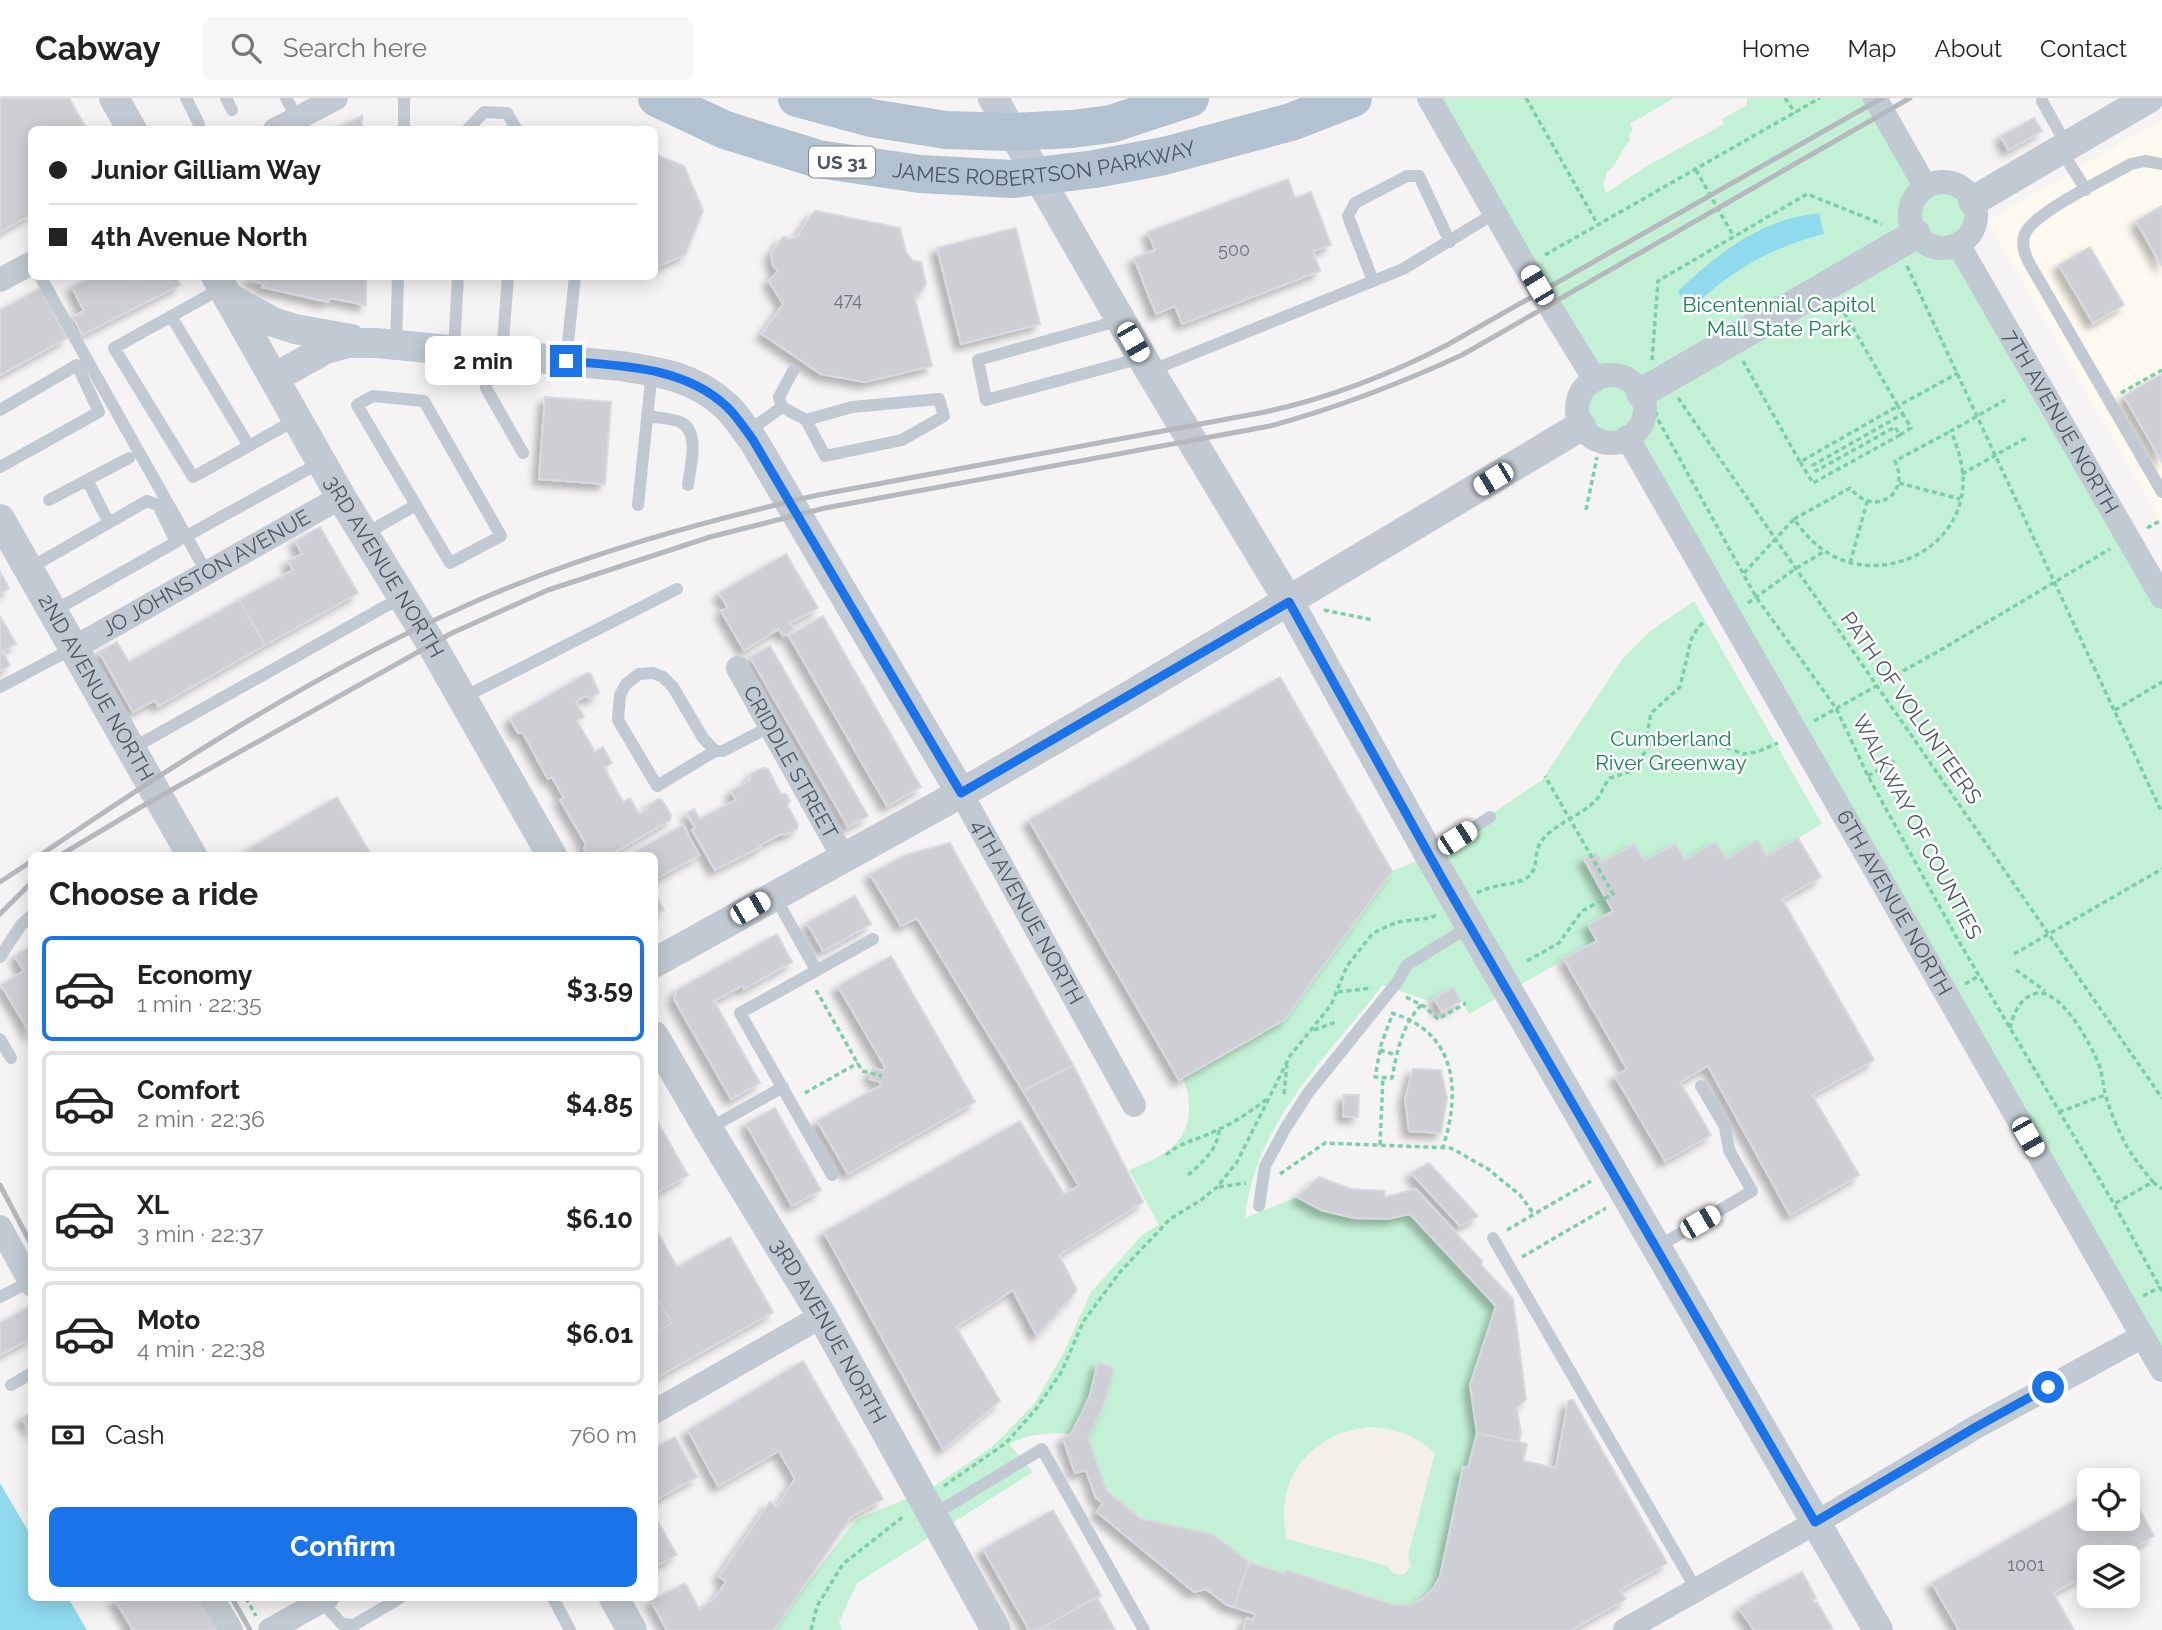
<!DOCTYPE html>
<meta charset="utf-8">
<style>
:root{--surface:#fff;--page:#f6f6f6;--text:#222;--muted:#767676;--line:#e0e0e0;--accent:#1a73e8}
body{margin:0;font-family:Raleway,sans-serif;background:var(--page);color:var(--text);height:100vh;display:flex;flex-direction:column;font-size:26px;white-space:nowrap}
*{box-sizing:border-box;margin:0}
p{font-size:23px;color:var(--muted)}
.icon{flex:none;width:38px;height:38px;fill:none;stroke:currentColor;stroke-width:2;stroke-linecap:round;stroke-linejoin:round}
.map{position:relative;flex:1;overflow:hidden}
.drawer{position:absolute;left:28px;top:754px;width:630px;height:749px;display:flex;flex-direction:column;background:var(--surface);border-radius:10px;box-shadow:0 4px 18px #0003}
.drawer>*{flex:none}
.top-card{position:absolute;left:28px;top:28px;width:630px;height:154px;border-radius:10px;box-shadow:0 4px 18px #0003;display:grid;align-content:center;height:154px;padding:0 21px;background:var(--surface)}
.controls{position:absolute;left:2077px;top:1370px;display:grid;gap:14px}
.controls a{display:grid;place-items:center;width:63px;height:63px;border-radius:10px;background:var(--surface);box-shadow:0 4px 18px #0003;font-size:35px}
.end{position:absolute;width:32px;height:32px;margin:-16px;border:9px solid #1a73e8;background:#fff;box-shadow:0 0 0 4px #fff}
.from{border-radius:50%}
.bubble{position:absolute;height:49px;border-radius:10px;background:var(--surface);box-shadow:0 4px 18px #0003;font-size:23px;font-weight:700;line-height:49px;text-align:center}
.car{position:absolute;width:21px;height:42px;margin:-21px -10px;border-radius:9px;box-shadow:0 0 5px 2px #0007;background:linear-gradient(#fff 24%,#345 0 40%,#fff 0 76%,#345 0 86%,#fff 0)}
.top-card b{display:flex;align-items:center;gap:24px;height:66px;font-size:26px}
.top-card b+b{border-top:2px solid var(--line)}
.top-card i{width:18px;height:18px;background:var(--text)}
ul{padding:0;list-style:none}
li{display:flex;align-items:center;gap:21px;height:105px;margin:0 14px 10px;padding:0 7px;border:4px solid var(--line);border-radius:10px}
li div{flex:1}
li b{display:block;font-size:26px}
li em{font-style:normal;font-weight:700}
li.on{border-color:var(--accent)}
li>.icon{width:63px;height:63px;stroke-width:1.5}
h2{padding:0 21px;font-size:32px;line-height:84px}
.pay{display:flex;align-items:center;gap:18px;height:77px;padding:0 21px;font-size:26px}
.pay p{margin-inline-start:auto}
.action{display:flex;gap:14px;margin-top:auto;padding:14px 21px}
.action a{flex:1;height:80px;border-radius:10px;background:var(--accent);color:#fff;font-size:28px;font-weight:700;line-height:80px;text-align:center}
header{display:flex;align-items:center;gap:42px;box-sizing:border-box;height:98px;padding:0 35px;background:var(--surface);border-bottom:2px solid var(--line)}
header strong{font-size:33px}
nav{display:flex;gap:38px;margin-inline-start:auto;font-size:24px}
.search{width:490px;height:63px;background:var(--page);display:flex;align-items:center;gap:18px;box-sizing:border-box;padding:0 24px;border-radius:10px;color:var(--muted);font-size:26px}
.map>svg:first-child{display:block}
.commercial{fill:#fdf9ef}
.green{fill:#c3f1d5}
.sand{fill:#f5f0e5}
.water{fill:#90daee}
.building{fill:#cdcfd5;stroke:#d7d9de;stroke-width:2;filter:url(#shadow)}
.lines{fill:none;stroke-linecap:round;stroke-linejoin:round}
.path{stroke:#7ad0a6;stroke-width:3.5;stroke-dasharray:5 3.5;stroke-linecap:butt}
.service{stroke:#c1cad2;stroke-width:12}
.minor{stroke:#c1cad2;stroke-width:24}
.tertiary{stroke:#c1cad2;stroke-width:30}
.primary{stroke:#b3c2d1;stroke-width:38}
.rail{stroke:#b5b8bd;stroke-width:5}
.route{stroke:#1a73e8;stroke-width:9}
.labels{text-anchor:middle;stroke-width:5;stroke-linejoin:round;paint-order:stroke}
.number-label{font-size:18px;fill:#6b747e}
.shield{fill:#fff;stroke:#808990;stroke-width:2}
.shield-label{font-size:19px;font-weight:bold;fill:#4a5661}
.street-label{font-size:21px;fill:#4a5661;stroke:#fff}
.park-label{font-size:21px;fill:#17864f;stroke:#fff}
</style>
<header>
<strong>Cabway</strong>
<div class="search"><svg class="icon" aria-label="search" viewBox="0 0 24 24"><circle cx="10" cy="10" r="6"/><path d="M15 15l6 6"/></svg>Search here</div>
<nav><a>Home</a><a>Map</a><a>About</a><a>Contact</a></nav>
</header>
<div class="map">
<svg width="2162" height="1532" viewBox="0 0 2162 1532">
<defs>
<filter id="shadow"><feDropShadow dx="-6" dy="6" stdDeviation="3.5" flood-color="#0004"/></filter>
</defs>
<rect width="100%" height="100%" fill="#f5f3f3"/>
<path class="commercial" d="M2162 21V425L1987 123Z"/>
<path class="green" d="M1429 0H1674L1630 26 1633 32 1629 36 1630 43C1619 53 1618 68 1606 75V81L1603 85 1606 95 1645 69 1724 26 1722 21 1747 7V0H1875L1936 84C1968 83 1990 114 1967 141L2162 499V1272L1618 343C1582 349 1565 311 1589 285Z
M1694 503 1822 726 1767 758 1757 743 1726 761 1716 744 1685 762 1675 746 1644 763 1633 746 1590 771 1613 813 1588 827 1597 843 1469 916 1454 889 1429 903 1383 887C1328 957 1254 1027 1245 1120L1297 1099C1333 1121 1369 1124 1410 1116L1496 1208 1470 1287 1477 1335 1468 1370 1463 1369 1441 1476 1437 1486 1421 1502 1407 1507 1391 1506 1287 1472 1285 1476 1249 1464 1212 1436 1141 1421 1107 1393 1088 1340 1103 1310 1114 1270 1098 1265 1086 1307 1071 1336C1049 1334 1028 1336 1009 1346L1033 1374 857 1485 839 1524 843 1532H771L857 1421 930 1391 993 1348 1034 1306 1063 1256 1091 1194 1143 1136 1159 1127 1129 1072C1139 1067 1150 1064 1160 1058 1190 1041 1195 1011 1183 980L1284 922 1392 773 1430 758 1542 682 1623 560 1649 534Z"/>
<path class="sand" d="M1368 1329C1394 1330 1416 1337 1435 1355L1408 1457 1411 1469 1403 1477 1394 1476 1388 1468 1287 1441C1273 1382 1309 1336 1368 1329Z"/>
<path class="water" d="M1819 115 1824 136C1768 150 1730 174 1688 213L1678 193C1709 164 1741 137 1782 123 1793 119 1807 117 1819 115Z
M0 1385 31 1438 32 1500H68L87 1532H0Z"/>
<path class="building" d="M0 0H69L87 32H32V116L0 134Z
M362 18V32H335Z
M2034 20 2042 33 2008 52 2001 38Z
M654 56 684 68 703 112 685 157 654 170Z
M1288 81 1295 100 1311 94 1331 147 1313 153 1320 173 1182 226 1175 208 1156 216 1134 160 1155 152 1148 134Z
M2162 108V168L2136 123Z
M816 113 900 130 906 154 913 163 921 164 926 185 922 193 914 197 932 268 865 284 821 276 762 236 783 206 769 183 778 173 773 168 771 156 783 139 790 141 797 139 811 117Z
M1016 130 1040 226 961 246 937 150Z
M2090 149 2124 207 2093 225 2059 167Z
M93 178H134L136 182 142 178H176L180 187 82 237 73 219 84 213 72 189Z
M249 178H366V207L330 200 328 204 262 189 264 186 251 182Z
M40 190 67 240 0 277V212Z
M2162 276V364L2124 298Z
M545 299 611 304 605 386 539 381Z
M320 429 358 495 265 547 239 502 293 472 288 463 302 456 295 443Z
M786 456 818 510 790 525 794 532 783 538 779 531 744 552 721 513 728 510 719 495Z
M0 474 9 490 0 495Z
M239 502 265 547 158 608 155 602 133 614 99 554 117 544 129 564Z
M0 518 16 546 2 553 10 567 0 573Z
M823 518 921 689 887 708 789 538Z
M770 548 868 718 848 729 750 559Z
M587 575 591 576 599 595 590 600 585 598 576 604 584 619 577 623 595 654 603 649 612 665 604 669 623 704 630 700 639 716 648 711 649 707 658 701 662 702 671 717 670 722 608 758H588L584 751 586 746 560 702 564 700 552 679 548 681 523 635H518L511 623 512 619Z
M1280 579 1392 773 1284 922 1179 982 1029 722Z
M763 670 768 671 781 696H786L790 703 787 707 798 727 797 731 784 737 781 736 760 747 761 749 715 772 692 732 695 730 687 715 694 711 700 721 736 702 731 693 744 686 750 681 751 676Z
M337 699 372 758H254L250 750Z
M683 727 699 757 654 782V758H627Z
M1798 740 1821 779 1782 801 1874 962 1812 997 1859 1077 1790 1117 1708 968 1680 984 1711 1037 1665 1063 1615 978 1627 971 1564 861 1597 843 1588 827 1613 813 1584 761 1596 754 1602 764 1634 746 1644 763 1675 746 1685 762 1716 744 1726 761 1757 742 1767 758Z
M950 745 1073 967 1023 993 917 820 901 828 870 776 906 757Z
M654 794 664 812 654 817Z
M855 798 871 826 823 853 807 825Z
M777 836 792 864 744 891 742 888 714 903 760 985 731 1001 674 901 677 892Z
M32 848V938L1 887 24 873 15 858Z
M891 858 975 1004 848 1076 817 1023 880 988 881 984 870 981 873 970 884 973 885 969 838 888Z
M1454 889 1461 903 1442 914 1434 900Z
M1073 967 1143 1104 1059 1157 1077 1192 1037 1238 1013 1192 956 1229 1000 1303 943 1351 824 1134 1020 1023 1064 1096 1079 1088 1023 993Z
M1413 971 1441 972 1447 1000 1441 1035 1409 1033 1405 1001Z
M1344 997H1359L1358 1019 1343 1018Z
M775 1010 821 1092 792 1108 746 1026Z
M654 1018 688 1077 654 1096Z
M1429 1065 1478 1118 1460 1128 1411 1075Z
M1319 1079 1351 1091 1384 1093 1385 1099 1416 1091 1482 1163 1481 1167 1513 1201 1526 1301 1517 1310 1521 1336 1519 1344 1477 1335 1470 1287 1496 1208 1410 1116 1387 1121 1354 1120 1321 1112 1297 1099Z
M654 1128 677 1169 730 1139 773 1214 654 1281V1235L672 1225 654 1195Z
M654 1195 672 1225 654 1235Z
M30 1208 32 1240 0 1257V1225Z
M803 1263 883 1401 851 1419 774 1532H667L651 1503 685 1485 699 1511 714 1501 726 1484 719 1478 770 1404 777 1409 795 1381 779 1353 718 1388 688 1332Z
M1098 1264 1114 1270 1103 1310 1088 1340 1107 1393 1141 1421 1212 1436 1249 1464 1234 1509 1227 1507 1206 1491 1194 1494 1097 1414 1103 1405 1096 1400 1086 1372 1075 1375 1063 1340 1071 1336 1082 1315 1090 1297Z
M1573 1302 1667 1465 1620 1492 1626 1501 1571 1532H1243L1247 1520 1253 1522 1255 1516 1234 1509 1249 1464 1285 1476 1286 1472 1391 1506 1407 1507 1421 1502 1434 1490 1440 1479 1463 1369 1468 1370 1477 1335 1527 1346 1523 1363 1556 1370 1568 1303Z
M32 1314V1335L22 1320Z
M675 1339 697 1379 654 1403V1350Z
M2128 1390 2154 1438 2117 1460H2090V1475L2053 1495 2074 1532H1959L1932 1485 2090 1394V1421H2128Z
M1053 1412 1101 1497 1038 1532H1029L983 1451Z
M654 1417 677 1457 654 1469Z
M1802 1474 1816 1500 1812 1502 1814 1505 1817 1504 1833 1532H1754L1739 1510 1757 1499 1756 1498Z
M1097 1499 1115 1532H1038Z
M114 1500H208L226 1532H133Z"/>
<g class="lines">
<path class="path" d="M1526 0 1598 127
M1785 0 1795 15
M1696 72 1734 139
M1545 157 1820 0
M1907 168 2162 715
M1652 262 1658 183 1807 96 1882 126
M1743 263 1800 364 1898 308 1841 209
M2121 295 2162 272
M1678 300 2162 1000
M1657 314 1656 318 1756 499 1836 610 1868 678 1958 842 2114 1106 2162 1193
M1900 337 1911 330 1903 316
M1800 364 1813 385 1900 337 1895 329 1816 373 1813 367 1903 316 1898 308 1958 275
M1962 376 2026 340
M1899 385 1960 401
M1586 412 1597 359
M1794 421 1850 390C1874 420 1911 397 1895 363L1951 333
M2147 430 2162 422
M1850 465 1867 404
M1744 475 1794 421C1806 438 1818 451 1837 460 1894 485 1966 445 1963 379 1962 363 1957 348 1951 333L2005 302
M1748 505 1795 471 1825 453
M1324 512 1373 522
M2115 612 2162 584
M1814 623 1944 550 2110 451
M1649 647 1647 636 1651 615 1680 589 1691 542 1698 529 1705 523
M1868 678 1897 662
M1477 795C1494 785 1516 788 1528 779 1541 767 1531 756 1543 741 1555 726 1582 717 1596 702 1602 696 1604 686 1610 680L1632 673 1649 648 1666 638 1692 644 1716 645 1743 656 1757 654 1778 645
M2014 856 2162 771
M1527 863 1559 845 1582 813 1613 796 1545 678
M2016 872 2045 893
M1965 886 1979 878
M816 892 862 973 882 978
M1338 894 1372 890
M1406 899 1425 909 1438 921 1466 905
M1391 915C1457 934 1461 993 1443 1049
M1391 920 1381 947 1375 979 1392 980C1397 953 1402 928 1421 907
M2010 930C2013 917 2019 901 2034 896 2059 886 2092 948 2099 967 2103 978 2103 988 2106 999 2110 1012 2116 1027 2122 1039 2130 1056 2142 1070 2153 1084L2114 1106
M1314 932 1338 923
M1380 952 1396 957
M805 995 858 965
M1284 996 1287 967
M2059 1014 2105 997
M1380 1047 1383 979
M1166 1057C1184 1042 1196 1043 1215 1033 1234 1025 1251 1013 1267 1001
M1280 1076 1325 1045 1451 1050 1488 1071 1520 1097 1534 1116
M1188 1077C1202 1065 1218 1051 1219 1032
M2153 1084 2162 1091
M1219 1089 1246 1085
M1507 1132 1591 1083
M1522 1159 1606 1110
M2143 1198 2160 1189
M944 1388 1006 1345 1036 1311 1062 1273 1083 1224 1120 1174 1170 1121 1201 1102 1217 1089 1237 1064 1290 958 1331 907 1347 868 1373 835 1397 824 1430 820 1436 817
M246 1500 256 1518
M811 1532 817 1508 843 1466 904 1418"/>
<path class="service" d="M186 0 199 26
M226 0 232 12
M286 0 297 20
M404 0V32
M2042 3 2067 48
M467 32 484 14 507 15 517 32
M2061 52 2086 92
M2162 66 2145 63 2131 66C2107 80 2034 114 2025 136 2021 145 2024 154 2028 163L2162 394
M40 178 207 475
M1373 183 1348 118 1355 105 1407 78H1419L1450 144
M171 218 249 348 193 379 114 250 222 190
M1121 222 978 262 986 302 1142 260
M396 247 398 178
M454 252 458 178
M489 256 486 290 523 355
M502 257 508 178
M566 263 575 178
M1150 273 1403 171 1495 115
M373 298 424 303 501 438 450 465 357 307Z
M782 309 779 299 793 273
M0 312 77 267 99 314 0 369
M647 318C657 320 671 320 680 324 701 333 690 369 688 387
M747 334 782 309 806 322 825 358 902 342 944 318 939 301 852 309 806 322
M249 348 297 321
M87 382 109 425
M49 402 129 360
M638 407 652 273
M365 436 416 407
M181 441 321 364
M28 471 147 403 158 407 176 444 52 514
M0 589 72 551
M462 600 677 491
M131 651 402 499
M715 653 657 688 618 622 620 597 626 586 639 576 653 575 663 579 673 589 703 640 715 653H723L771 628
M1430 758 1490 719
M774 797 816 872
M0 859 21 827 32 817
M0 941 11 960
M708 1031 783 989
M832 1077 740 915 873 841
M1259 1108 1265 1068 1285 1031 1308 995 1398 883 1407 867 1470 828
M1493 1140 1696 1491
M1656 1150 1752 1093 1729 1052 1725 1029 1701 988
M0 1199 29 1184
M11 1287 32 1275
M933 1417 1042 1351 1144 1532
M553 1500 570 1532
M321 1503 342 1526 354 1527 400 1500"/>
<g class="minor">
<path d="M1429 0 1525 168 1595 282"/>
<path d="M1875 0 1925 88"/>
<path d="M275 32 336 0"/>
<circle cx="1943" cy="117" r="33"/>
<path id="s1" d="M1959 148 2162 499"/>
<path d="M0 182 32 165"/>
<circle cx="1611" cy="311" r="34"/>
<path id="s2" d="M1627 339 2162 1272"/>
<path id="s3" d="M72 551 341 399"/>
<path id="s4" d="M738 570 843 759"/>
<path id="s5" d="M961 695 1134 1007"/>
<path d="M0 1129 32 1187"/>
<path d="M654 1314 822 1218"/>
<path d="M212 1500 231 1532"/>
<path d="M270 1532 327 1500"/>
<path d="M1625 1532 1836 1413 1976 1329 2143 1238"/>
</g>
<g class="tertiary">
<path d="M114 0 132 32"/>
<path d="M993 0 1150 273 1289 504 1430 758 1878 1532"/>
<path d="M1973 103 2149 0"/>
<path id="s6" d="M216 178 341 399 432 547 552 758"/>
<path d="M228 199 273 224 295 231 351 241"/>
<path d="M274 280 326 251 347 245H376L621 268C661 274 695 279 726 308 736 317 744 331 753 342L961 695"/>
<path d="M1641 295 1916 136"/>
<path id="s7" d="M0 421 192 758"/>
<path d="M654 865 981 684 1129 598 1581 328"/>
<path id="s8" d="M654 938 708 1031 822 1218 996 1532"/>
<path d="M614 1500 632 1532"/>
</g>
<g class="primary">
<path id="s9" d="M657 0 725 32 818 61 920 76 1012 81 1095 71 1164 58 1291 24 1353 0"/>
<path d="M797 0 871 20 946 32 1012 34 1072 31 1111 26 1190 0"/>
</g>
<path class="rail" d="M39 758C177 664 320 572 474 504 584 456 701 424 818 397L1265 314C1329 300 1389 277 1447 247L1882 0
M59 758 141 709 452 535 548 492 710 439 825 410 1270 328C1337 310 1399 286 1462 257L1910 0
M0 784 32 763
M0 816 32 784
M0 1087 32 1148
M232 1500 250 1532"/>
</g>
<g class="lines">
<path class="route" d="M566 263C621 268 683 268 726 308 736 317 745 331 753 342L961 695 1289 504 1443 782 1815 1424 1976 1329 2048 1289"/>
</g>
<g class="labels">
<g class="number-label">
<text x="1234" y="158">500</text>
<text x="848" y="208">474</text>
<text x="2026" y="1473">1001</text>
</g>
<rect class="shield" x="809" y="48.5" width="66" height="31" rx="5"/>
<g class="shield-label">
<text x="842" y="71">US 31</text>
</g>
<g class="street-label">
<text dy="7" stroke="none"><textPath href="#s9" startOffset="401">JAMES ROBERTSON PARKWAY</textPath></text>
<text dy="7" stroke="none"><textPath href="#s1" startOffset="203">7TH AVENUE NORTH</textPath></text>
<text dy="7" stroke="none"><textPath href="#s6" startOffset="336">3RD AVENUE NORTH</textPath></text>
<text dy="7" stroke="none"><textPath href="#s3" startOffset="154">JO JOHNSTON AVENUE</textPath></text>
<text dy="7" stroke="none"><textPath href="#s7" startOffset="194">2ND AVENUE NORTH</textPath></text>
<text transform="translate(1911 610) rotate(55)" y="7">PATH OF VOLUNTEERS</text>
<text dy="7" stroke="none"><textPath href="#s4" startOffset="108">CRIDDLE STREET</textPath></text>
<text transform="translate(1917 729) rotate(62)" y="7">WALKWAY OF COUNTIES</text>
<text dy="7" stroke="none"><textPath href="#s2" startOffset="537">6TH AVENUE NORTH</textPath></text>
<text dy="7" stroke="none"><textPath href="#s5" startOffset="136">4TH AVENUE NORTH</textPath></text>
<text dy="7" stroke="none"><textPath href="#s8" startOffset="343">3RD AVENUE NORTH</textPath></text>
</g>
<g class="park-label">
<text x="1779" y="214">Bicentennial Capitol<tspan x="1779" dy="24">Mall State Park</tspan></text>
<text x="1671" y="648">Cumberland<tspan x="1671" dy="24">River Greenway</tspan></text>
</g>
</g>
</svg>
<div class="controls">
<a><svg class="icon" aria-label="locate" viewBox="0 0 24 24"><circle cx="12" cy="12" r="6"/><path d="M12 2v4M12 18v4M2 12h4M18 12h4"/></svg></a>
<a><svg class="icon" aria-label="layers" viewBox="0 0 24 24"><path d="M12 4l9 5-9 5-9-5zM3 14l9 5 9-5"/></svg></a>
</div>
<i class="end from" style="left:2048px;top:1289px"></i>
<i class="end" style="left:566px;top:263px"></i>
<div class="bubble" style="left:425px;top:238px;width:116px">2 min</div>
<i class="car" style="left:1537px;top:187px;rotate:329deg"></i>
<i class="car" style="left:1133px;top:244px;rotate:150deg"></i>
<i class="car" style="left:1493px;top:381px;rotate:239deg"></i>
<i class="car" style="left:1457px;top:740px;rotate:57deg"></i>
<i class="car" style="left:750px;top:810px;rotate:60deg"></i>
<i class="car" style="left:2028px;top:1039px;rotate:150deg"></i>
<i class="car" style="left:1700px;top:1124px;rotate:60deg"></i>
<div class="top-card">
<b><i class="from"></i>Junior Gilliam Way</b>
<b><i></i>4th Avenue North</b>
</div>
<section class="drawer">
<h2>Choose a ride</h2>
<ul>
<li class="on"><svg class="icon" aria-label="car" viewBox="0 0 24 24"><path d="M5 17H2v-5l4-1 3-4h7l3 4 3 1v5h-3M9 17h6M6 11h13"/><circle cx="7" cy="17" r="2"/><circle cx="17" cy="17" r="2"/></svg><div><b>Economy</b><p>1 min · 22:35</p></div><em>$3.59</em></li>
<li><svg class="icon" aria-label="car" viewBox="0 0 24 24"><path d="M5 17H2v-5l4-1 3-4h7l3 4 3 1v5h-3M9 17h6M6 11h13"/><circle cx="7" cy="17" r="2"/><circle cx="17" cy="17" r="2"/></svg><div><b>Comfort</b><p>2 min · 22:36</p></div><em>$4.85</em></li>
<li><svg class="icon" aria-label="car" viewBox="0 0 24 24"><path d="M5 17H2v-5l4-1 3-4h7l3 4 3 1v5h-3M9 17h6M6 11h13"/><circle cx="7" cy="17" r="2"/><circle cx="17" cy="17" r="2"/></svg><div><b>XL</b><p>3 min · 22:37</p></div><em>$6.10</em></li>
<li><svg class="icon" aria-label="car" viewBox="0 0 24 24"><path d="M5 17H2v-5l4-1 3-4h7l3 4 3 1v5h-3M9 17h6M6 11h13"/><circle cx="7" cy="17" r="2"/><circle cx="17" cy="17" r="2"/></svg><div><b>Moto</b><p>4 min · 22:38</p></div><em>$6.01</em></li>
</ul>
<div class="pay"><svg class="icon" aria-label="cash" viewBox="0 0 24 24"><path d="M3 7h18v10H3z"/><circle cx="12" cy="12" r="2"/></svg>Cash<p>760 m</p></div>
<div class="action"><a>Confirm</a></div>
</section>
</div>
